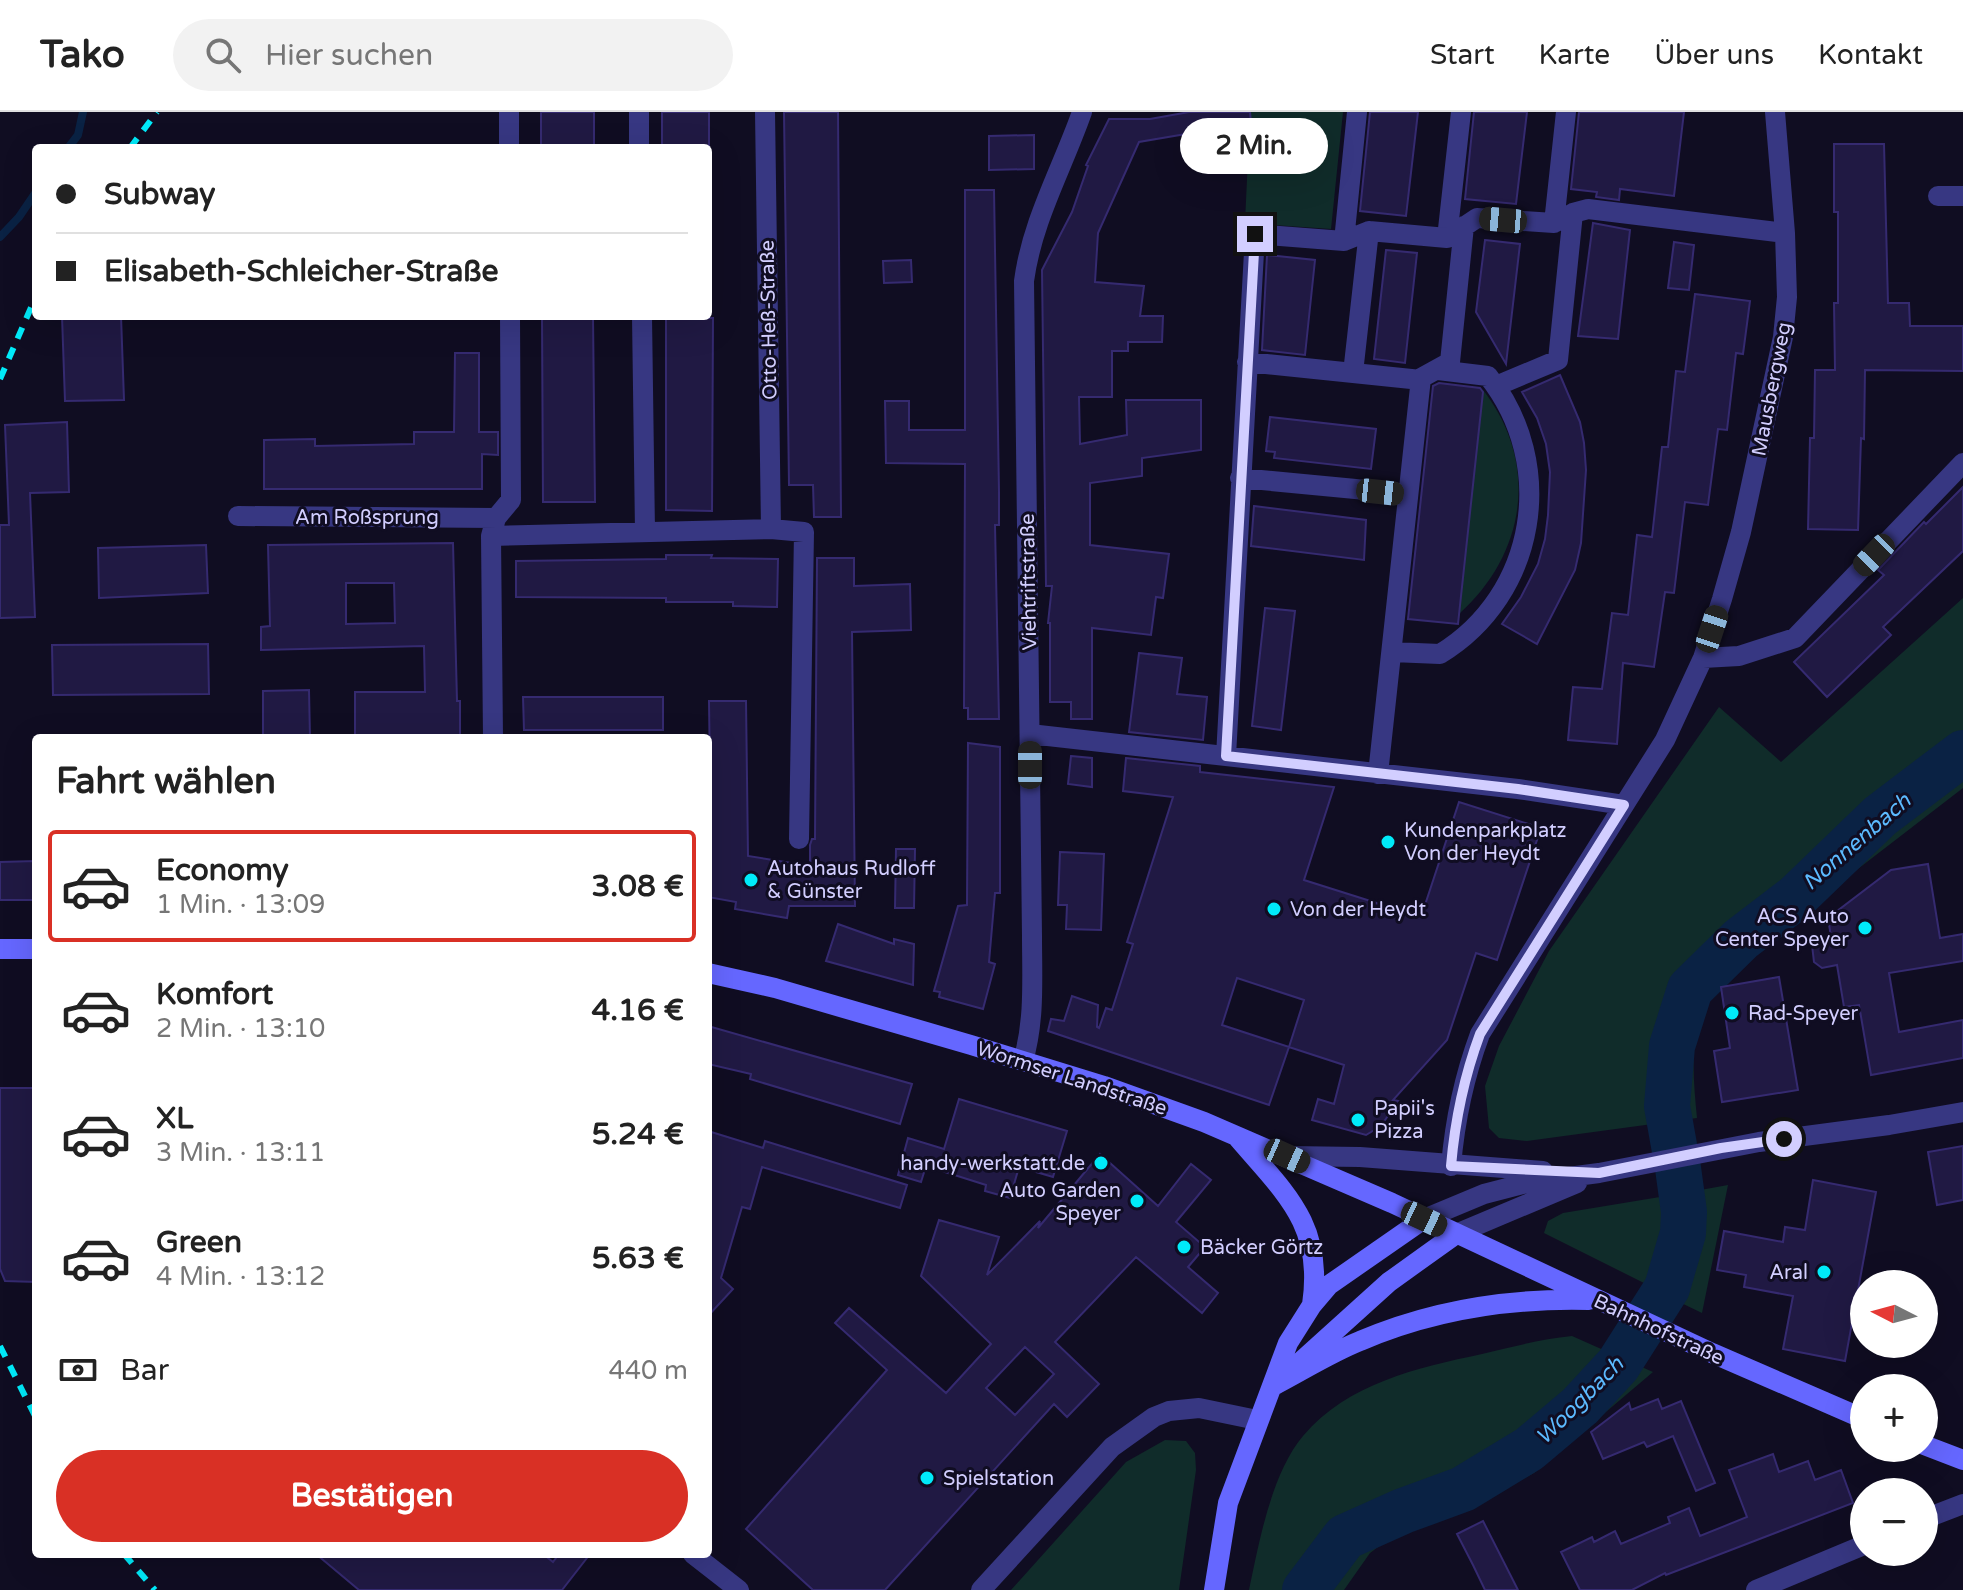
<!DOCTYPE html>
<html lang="de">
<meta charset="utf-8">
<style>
:root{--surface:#fff;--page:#f2f2f2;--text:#222;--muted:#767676;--line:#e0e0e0;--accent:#d93025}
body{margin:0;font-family:"Varela Round",sans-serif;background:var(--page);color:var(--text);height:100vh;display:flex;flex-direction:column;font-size:30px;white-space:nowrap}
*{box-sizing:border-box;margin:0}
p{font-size:26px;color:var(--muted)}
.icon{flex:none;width:44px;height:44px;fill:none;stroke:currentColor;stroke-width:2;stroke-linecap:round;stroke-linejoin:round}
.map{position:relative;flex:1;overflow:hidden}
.sheet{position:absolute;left:32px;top:622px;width:680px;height:824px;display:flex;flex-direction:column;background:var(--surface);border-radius:8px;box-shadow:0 8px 32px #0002}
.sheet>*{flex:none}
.hud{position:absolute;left:32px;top:32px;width:680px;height:176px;border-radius:8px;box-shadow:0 8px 32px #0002;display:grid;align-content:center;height:176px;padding:0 24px;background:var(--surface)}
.needle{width:52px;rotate:276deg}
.fabs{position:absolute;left:1850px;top:1158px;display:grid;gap:16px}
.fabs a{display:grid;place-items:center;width:88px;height:88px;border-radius:50%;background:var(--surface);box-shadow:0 8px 32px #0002;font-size:40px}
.end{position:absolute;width:36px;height:36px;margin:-18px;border:10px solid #d2ceff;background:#111;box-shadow:0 0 0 4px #111}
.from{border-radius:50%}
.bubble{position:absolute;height:56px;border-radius:28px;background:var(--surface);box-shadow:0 8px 32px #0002;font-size:26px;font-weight:800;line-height:56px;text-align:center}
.car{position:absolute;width:24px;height:48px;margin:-24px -12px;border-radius:10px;box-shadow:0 0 6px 2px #0007;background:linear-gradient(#222 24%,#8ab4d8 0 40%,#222 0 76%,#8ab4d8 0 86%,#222 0)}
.hud b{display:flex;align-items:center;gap:28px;height:76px;font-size:30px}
.hud b+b{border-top:2px solid var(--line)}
.hud i{width:20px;height:20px;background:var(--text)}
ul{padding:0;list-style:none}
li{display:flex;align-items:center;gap:24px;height:112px;margin:0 16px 12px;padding:0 8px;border:4px solid transparent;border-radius:8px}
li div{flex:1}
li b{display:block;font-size:30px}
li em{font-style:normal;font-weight:800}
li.active{border-color:var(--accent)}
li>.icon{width:72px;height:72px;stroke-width:1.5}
h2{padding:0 24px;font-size:36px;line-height:96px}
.pay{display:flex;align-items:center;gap:20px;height:88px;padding:0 24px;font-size:30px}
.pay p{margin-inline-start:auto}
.button{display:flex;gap:16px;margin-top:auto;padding:16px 24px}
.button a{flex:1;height:92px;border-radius:48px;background:var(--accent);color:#fff;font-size:32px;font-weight:800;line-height:92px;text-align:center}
header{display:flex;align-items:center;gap:48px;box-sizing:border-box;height:112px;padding:0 40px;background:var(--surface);border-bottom:2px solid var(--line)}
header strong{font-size:38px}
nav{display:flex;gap:44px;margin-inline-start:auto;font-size:28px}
.search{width:560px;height:72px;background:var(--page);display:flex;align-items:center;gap:20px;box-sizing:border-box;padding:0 28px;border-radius:44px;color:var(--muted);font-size:30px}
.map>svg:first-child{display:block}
.green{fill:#102c2a}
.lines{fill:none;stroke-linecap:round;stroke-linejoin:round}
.stream{stroke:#0a2244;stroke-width:8}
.river{stroke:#0a2244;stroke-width:46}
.building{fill:#201943;stroke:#352a70;stroke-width:2;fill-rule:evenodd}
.minor{stroke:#373782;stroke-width:20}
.tertiary{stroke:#373782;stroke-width:20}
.secondary{stroke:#6567ff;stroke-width:20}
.rail{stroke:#00eaf9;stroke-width:6;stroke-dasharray:12 10;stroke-linecap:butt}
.route{stroke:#d2ceff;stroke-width:10}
.poi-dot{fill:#00eaf9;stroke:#100d22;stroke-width:3}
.labels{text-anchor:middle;stroke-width:6;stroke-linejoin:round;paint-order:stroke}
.street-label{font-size:20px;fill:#d2ceff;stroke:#100d22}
.poi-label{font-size:20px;fill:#d2ceff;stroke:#100d22;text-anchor:start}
.water-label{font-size:22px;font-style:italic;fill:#5cbaff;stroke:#100d22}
</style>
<header>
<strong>Tako</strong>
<div class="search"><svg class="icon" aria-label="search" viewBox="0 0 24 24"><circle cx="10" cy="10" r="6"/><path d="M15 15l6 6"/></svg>Hier suchen</div>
<nav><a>Start</a><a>Karte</a><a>Über uns</a><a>Kontakt</a></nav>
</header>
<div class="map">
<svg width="1963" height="1478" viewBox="0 0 1963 1478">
<rect width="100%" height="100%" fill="#100d22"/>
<path class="green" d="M1250 0H1343L1331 117 1245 111Z
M1483 278C1540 351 1526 442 1459 502Z
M1963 486V676L1728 857C1723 863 1715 868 1711 875 1688 913 1693 965 1697 1006L1527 1029 1499 1026 1489 1016 1485 974 1499 934 1549 839 1719 595 1781 650Z
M1728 1073 1702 1201 1675 1188 1694 1121 1695 1079Z
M1672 1083C1675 1115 1670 1148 1656 1177L1544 1121 1548 1109 1563 1101Z
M1572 1224 1653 1260 1534 1361 1495 1382 1402 1417 1370 1441 1344 1478H1249C1259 1431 1271 1362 1303 1324 1348 1271 1417 1256 1482 1242 1512 1235 1541 1227 1572 1224Z
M1165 1328 1186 1329 1195 1341 1196 1358 1179 1478H1011L1126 1350Z"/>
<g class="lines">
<path class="stream" d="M68 36 78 23 83 0
M0 125 19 105 36 80"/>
<path class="river" d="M1305 1478 1345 1425 1403 1399 1463 1377 1529 1337 1580 1294 1618 1253 1667 1176 1683 1121 1684 1100 1678 1056 1667 994 1672 934 1690 877 1741 827 1796 785 1880 704 1963 641"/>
</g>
<path class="building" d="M541 0H594V36H541Z
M662 0H709V36H662Z
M784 0H838L841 405H814L813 373H789Z
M1189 0H1250L1251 11 1139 30 1098 121 1095 170 1144 174 1140 204H1163L1162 230H1128V239H1112V285H1079L1080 332 1127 323 1126 288H1201V338L1142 346V364L1090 371V433L1169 442 1163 486 1156 485 1151 523 1092 516V607H1071V590H1050V511H1048L1052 474H1046L1042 158 1072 100 1088 54 1086 53 1109 7H1150Z
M1370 0H1418L1406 104 1360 99Z
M1474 0H1527L1516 92 1465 87Z
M1579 0H1684L1674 84 1620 77 1619 88 1596 85 1597 80 1571 77Z
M1034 23V57L989 58V24Z
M1834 32H1884L1888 191H1909L1910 214H1963V259L1865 258 1864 327 1861 326 1858 418 1808 417 1810 326H1814L1815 258H1835L1834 191H1838V100H1834Z
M965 78H994L999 380V413H995L999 607H968V596H964L965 352 886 351 885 289H909V318H965Z
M1593 111 1630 118 1618 227 1578 224Z
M1485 128 1520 132 1506 252 1476 200Z
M1674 130 1694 133 1689 178 1668 176Z
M1386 138 1417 141 1405 251 1374 247Z
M1267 143 1315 148 1305 243 1262 238Z
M911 148 912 170 884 171 883 149Z
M1695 182 1750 189 1743 242 1736 241 1727 318 1718 317 1708 393 1685 390 1674 481 1665 480 1654 555 1623 551 1617 632 1568 628 1573 575 1602 577 1612 501 1628 503 1637 423 1652 425 1662 335H1668L1676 259 1685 260Z
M62 204H121L124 288 65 289Z
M542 204H593L595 390H543Z
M666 206H713L712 399 666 398Z
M455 241H479V320H498V343L482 342V377H264V328L315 327V334L414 332V320H454Z
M1560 263 1580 310 1584 331 1586 358 1581 431 1575 458 1537 532 1502 512 1521 485 1538 452 1545 427 1548 403 1550 360 1546 332 1537 306 1522 280Z
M1439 271 1480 276 1483 280 1458 512 1408 507 1433 274Z
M1270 305 1376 317 1371 357 1274 346 1275 340 1266 339Z
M67 310 69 380 30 381 35 505 0 506V413H9L5 313Z
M1963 375V439L1883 515 1891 523 1827 585 1794 550 1884 463 1878 458 1924 410 1926 412Z
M1254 394 1366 408 1364 448 1251 434Z
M453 431 457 589H460V626H355V580H425L424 534 261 538V515L270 514 268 433ZM346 471H394L395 511 346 512Z
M206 433 208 481 99 486 98 436Z
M666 443H712L711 446 778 447 777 495 733 494V490H666V486L516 485V449L666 447Z
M817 446H854V474L910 472 911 518 852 520 855 794H789L787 806 735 797 736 790 708 785V738H711L709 589H746L748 744 810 754V733L812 727H815Z
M1265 496 1295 499 1281 618 1252 614Z
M208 532 209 582 53 583 52 533Z
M1139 541 1182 546 1177 582 1207 585 1203 628 1129 620Z
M309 578 310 626H263V579Z
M523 585H663V618H524Z
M968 631 1000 635V781H995L989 850 995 852 983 897 939 885 940 880 934 879 958 794 967 793Z
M1071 644 1092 646V675L1068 672Z
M1126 646 1200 654V660L1334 675 1304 768 1421 805 1459 690 1541 716 1497 848 1476 841 1447 928 1393 988 1398 989 1381 1014 1366 1023 1312 1008 1318 987 1334 992 1344 953 1289 935 1269 993 1048 919 1051 907 1064 909 1072 884 1098 893 1097 915 1099 916 1106 896 1112 898 1133 832 1127 830 1173 685 1123 679ZM1237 866 1304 888 1289 935 1222 913Z
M896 737H915L914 796H895Z
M1060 740 1104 742 1101 818 1066 817 1067 793H1058Z
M36 749V788H0V750Z
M1928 752 1940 826 1963 822V849L1889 861 1899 920 1963 908V946L1871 963 1859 893 1844 895 1837 853 1822 856 1814 850 1812 833 1831 825 1828 806 1891 758Z
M838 812 894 832V827L914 832 913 873 826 849Z
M1779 865 1798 978 1722 990 1714 939 1730 936 1721 875Z
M708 914 912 972 900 1012 750 967 751 962 708 952Z
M0 976H36V1170L5 1169 0 1157Z
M959 987 1067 1019 1053 1065 1019 1055 1010 1086 985 1079 986 1073 926 1054 921 1070 898 1063 908 1026 944 1037Z
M708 1019 763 1036 765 1029 907 1073 900 1096 762 1055 750 1097 742 1095 721 1166 733 1177 708 1204Z
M1963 1034V1088L1937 1093 1928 1040Z
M1100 1042 1158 1094 1191 1052 1211 1068 1176 1110 1205 1135 1188 1155 1218 1181 1202 1201 1136 1145 1055 1230 1099 1272 1067 1305 1054 1292 885 1478H813L746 1417 887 1258 835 1211 849 1196 946 1281 991 1232 921 1164 939 1108 999 1125 987 1163 1040 1109 1038 1116ZM1025 1235 1054 1262 1015 1303 986 1276Z
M1813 1068 1876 1080 1845 1249 1783 1237 1793 1184 1744 1175 1746 1163 1717 1158 1724 1119 1783 1130 1785 1115 1805 1118Z
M1658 1287 1662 1297 1681 1289 1715 1371 1696 1379 1673 1324 1647 1335 1644 1330 1603 1347 1591 1320 1629 1291 1631 1298Z
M1773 1342 1779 1360 1808 1349 1815 1368 1841 1358 1853 1391 1666 1463 1665 1461 1632 1478H1580L1561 1440 1592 1425 1594 1430 1615 1419 1621 1432 1670 1411 1668 1405 1689 1396 1700 1424 1747 1405 1729 1358Z
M1483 1409 1518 1478H1485L1473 1453 1457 1422Z
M316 1442H543L553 1450 559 1442H590L562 1478H359Z"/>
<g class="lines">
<path class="minor" d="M509 0V36
M639 0V36
M1938 84H1963
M1554 111 1566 0
M1447 126 1461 0
M1344 129 1357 0
M642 204 645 420
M1247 250 1421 268
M1353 261 1369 119
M1496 274 1558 248 1573 101
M1240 366 1408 382
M238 404 496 406
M771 417 804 420 799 727
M491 424 771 417 765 0
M1392 540 1440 542C1537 483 1558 352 1488 264L1438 258
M1703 546 1739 544 1795 526 1963 351
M1030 622 1518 677 1624 693
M493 626 491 424 496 406 511 388 510 204
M1226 644 1255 122 1344 129 1369 119 1447 126 1477 106 1554 111 1573 101 1588 97 1785 121
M1378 662 1421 266 1450 250 1464 114
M1023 949C1035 908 1032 866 1032 824L1024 169C1032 109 1062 57 1082 0
M1451 1054C1455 1007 1464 965 1480 922L1665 628 1703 546 1722 487 1741 420 1783 225 1787 185 1785 121 1775 0
M1924 1407 1963 1392
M693 1442 739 1478
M981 1478 1112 1335 1154 1305 1169 1299 1199 1296 1257 1308
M1756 1478 1864 1433"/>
<path class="tertiary" d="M1287 1044 1360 1045 1543 1059
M1424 1107 1484 1082 1530 1070 1599 1061 1759 1030 1889 1013 1963 1000
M1456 1122 1577 1071"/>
<path class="secondary" d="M0 837H36
M708 861 775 876 971 933 1104 974 1204 1010 1392 1091 1712 1241 1864 1307
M1238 1026C1286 1082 1324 1113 1312 1193
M1296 1254 1389 1170 1456 1122
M1273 1274C1302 1259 1330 1241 1360 1229 1432 1198 1511 1186 1589 1188
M1924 1333 1963 1348
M1214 1478 1228 1391 1288 1231 1312 1193 1329 1173 1424 1107"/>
<path class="rail" d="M130 36 157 0
M0 267 36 184
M0 1234 36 1306
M124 1442 155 1478"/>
</g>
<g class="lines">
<path class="route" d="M1255 122 1226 644 1518 677 1624 693 1480 922C1464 965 1455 1008 1451 1054L1599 1061 1721 1036 1784 1027"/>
</g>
<g class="poi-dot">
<circle cx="1388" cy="730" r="8"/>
<circle cx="751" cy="768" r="8"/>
<circle cx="1274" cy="797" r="8"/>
<circle cx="1865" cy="816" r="8"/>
<circle cx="1732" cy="901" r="8"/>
<circle cx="1358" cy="1008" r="8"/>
<circle cx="1101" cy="1051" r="8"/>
<circle cx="1137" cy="1089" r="8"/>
<circle cx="1184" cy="1135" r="8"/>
<circle cx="1824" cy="1160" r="8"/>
<circle cx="927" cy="1366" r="8"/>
</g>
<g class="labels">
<g class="street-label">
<text transform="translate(768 208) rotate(-91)" y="7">Otto-Heß-Straße</text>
<text transform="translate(1771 277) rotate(-79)" y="7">Mausbergweg</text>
<text x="367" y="412">Am Roßsprung</text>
<text transform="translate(1028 470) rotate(-91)" y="7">Viehtriftstraße</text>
<text transform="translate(1072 966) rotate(18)" y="7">Wormser Landstraße</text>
<text transform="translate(1659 1217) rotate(25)" y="7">Bahnhofstraße</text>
</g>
<g class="poi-label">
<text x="1404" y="725">Kundenparkplatz<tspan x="1404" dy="23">Von der Heydt</tspan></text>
<text x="767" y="763">Autohaus Rudloff<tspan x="767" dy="23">&amp; Günster</tspan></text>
<text x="1290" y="804">Von der Heydt</text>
<text x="1849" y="811" text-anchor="end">ACS Auto<tspan x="1849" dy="23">Center Speyer</tspan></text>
<text x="1748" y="908">Rad-Speyer</text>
<text x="1374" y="1003">Papii's<tspan x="1374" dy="23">Pizza</tspan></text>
<text x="1085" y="1058" text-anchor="end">handy-werkstatt.de</text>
<text x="1121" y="1085" text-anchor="end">Auto Garden<tspan x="1121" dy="23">Speyer</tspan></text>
<text x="1200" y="1142">Bäcker Görtz</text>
<text x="1808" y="1167" text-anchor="end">Aral</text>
<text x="943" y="1373">Spielstation</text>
</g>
<g class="water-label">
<text transform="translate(1856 729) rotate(-41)" y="8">Nonnenbach</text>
<text transform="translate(1579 1288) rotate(-45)" y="8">Woogbach</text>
</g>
</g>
</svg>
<div class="fabs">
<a><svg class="needle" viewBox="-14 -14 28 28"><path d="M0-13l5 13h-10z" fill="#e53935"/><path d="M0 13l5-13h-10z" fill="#767676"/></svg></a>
<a>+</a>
<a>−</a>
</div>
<i class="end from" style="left:1784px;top:1027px"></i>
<i class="end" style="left:1255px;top:122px"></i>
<div class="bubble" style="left:1180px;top:6px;width:148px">2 Min.</div>
<i class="car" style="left:1503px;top:108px;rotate:275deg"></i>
<i class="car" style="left:1380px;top:380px;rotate:96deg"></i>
<i class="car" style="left:1874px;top:443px;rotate:224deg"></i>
<i class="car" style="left:1712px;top:517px;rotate:18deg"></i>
<i class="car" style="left:1030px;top:653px;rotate:0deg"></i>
<i class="car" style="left:1287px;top:1044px;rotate:114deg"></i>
<i class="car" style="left:1424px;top:1107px;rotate:115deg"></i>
<div class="hud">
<b><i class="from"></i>Subway</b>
<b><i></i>Elisabeth-Schleicher-Straße</b>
</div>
<section class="sheet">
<h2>Fahrt wählen</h2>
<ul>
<li class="active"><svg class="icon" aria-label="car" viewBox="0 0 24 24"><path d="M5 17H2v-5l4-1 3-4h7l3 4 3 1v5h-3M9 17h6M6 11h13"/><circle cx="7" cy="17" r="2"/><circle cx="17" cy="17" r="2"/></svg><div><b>Economy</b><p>1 Min. · 13:09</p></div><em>3.08 €</em></li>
<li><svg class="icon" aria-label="car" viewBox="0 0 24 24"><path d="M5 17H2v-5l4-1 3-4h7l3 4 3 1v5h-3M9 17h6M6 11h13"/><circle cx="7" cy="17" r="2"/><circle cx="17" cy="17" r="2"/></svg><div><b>Komfort</b><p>2 Min. · 13:10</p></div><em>4.16 €</em></li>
<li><svg class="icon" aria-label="car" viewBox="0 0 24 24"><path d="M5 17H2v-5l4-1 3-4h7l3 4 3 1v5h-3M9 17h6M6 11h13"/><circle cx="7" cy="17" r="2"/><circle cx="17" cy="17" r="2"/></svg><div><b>XL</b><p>3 Min. · 13:11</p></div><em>5.24 €</em></li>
<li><svg class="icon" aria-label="car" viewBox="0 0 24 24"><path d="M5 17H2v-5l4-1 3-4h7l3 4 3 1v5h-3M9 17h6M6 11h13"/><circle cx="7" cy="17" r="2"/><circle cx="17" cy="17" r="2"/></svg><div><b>Green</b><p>4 Min. · 13:12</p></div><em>5.63 €</em></li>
</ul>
<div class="pay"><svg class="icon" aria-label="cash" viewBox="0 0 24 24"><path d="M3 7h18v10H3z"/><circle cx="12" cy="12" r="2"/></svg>Bar<p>440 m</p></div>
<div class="button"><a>Bestätigen</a></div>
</section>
</div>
